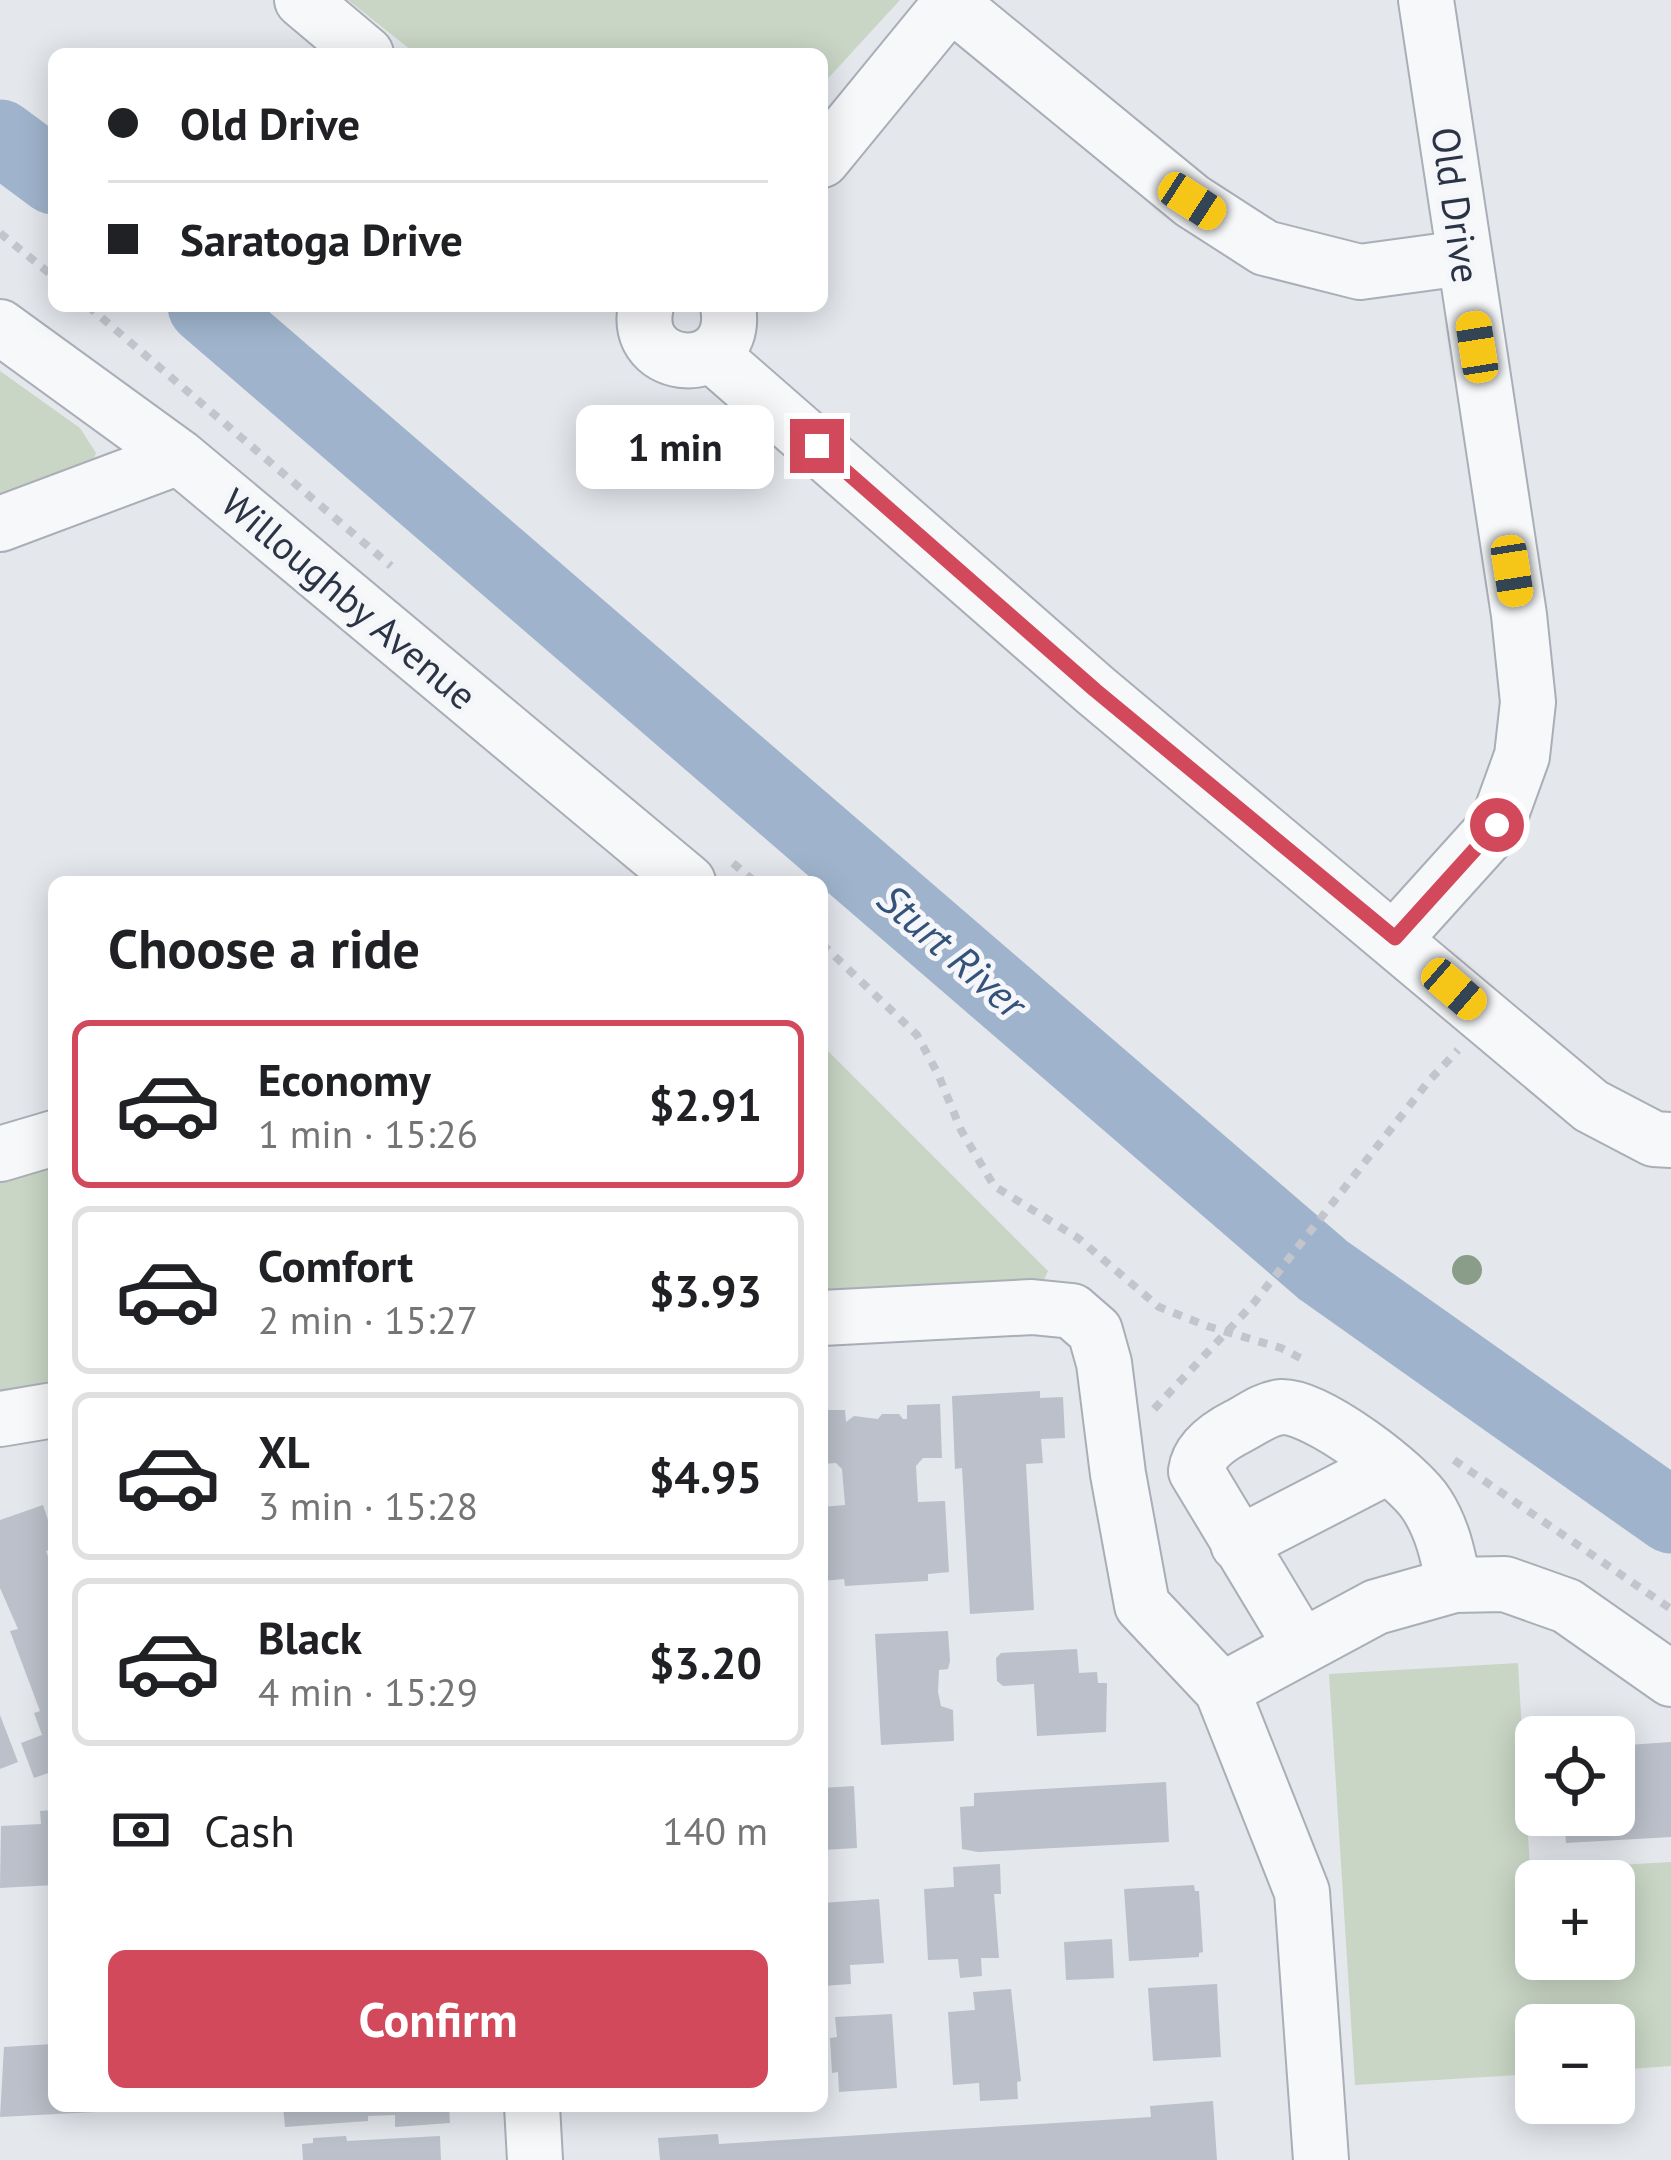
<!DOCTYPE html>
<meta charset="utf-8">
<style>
:root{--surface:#fff;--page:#f6f6f6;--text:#202124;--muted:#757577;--line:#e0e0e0;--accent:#d1495b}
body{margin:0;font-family:"PT Sans",sans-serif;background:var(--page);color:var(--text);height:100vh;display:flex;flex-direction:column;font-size:45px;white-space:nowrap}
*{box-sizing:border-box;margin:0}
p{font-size:39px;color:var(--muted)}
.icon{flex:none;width:66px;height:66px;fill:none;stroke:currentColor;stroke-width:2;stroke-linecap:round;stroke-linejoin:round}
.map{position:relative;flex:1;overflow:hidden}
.panel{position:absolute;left:48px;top:876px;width:780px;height:1236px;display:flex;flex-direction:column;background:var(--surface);border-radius:18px;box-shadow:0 6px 30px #0003}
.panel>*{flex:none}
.hud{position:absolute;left:48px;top:48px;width:780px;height:264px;border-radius:18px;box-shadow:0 6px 30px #0003;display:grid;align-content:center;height:264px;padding:0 60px;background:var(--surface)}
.fabs{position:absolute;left:1515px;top:1716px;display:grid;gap:24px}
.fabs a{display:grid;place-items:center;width:120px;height:120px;border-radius:18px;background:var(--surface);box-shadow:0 6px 30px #0003;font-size:60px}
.end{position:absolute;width:54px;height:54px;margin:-27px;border:15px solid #d1495b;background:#fff;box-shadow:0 0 0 6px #fff}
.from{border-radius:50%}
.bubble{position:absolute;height:84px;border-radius:18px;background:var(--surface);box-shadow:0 6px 30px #0003;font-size:39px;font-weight:700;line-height:84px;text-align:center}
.car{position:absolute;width:36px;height:72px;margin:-36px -18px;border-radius:15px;box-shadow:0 0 9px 3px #0007;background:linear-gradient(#f5c518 24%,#345 0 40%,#f5c518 0 76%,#345 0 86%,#f5c518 0)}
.hud b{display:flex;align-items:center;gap:42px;height:114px;font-size:45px}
.hud b+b{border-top:3px solid var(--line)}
.hud i{width:30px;height:30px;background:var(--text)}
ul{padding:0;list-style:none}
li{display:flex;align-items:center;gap:36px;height:168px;margin:0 24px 18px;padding:0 36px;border:6px solid var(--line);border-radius:18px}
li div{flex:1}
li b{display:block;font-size:45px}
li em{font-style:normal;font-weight:700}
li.active{border-color:var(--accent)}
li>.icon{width:108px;height:108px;stroke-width:1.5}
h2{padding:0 60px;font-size:54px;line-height:144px}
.pay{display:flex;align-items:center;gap:30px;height:132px;padding:0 60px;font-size:45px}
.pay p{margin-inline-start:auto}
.action{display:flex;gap:24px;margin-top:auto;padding:24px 60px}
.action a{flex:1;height:138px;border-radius:18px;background:var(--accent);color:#fff;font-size:48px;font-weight:700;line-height:138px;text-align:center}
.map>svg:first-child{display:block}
.green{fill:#c9d6c5;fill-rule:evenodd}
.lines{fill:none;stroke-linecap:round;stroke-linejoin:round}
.river{stroke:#9fb4cc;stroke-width:75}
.building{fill:#bbc0ca}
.minor-casing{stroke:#a9aeb7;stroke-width:58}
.path{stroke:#c2c5cb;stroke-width:8;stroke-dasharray:9 9;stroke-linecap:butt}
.minor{stroke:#f7f8fa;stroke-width:54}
.tree{fill:#899d89}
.route{stroke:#d1495b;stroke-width:15}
.labels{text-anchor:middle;stroke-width:10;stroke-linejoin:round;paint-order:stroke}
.street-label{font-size:39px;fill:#2b3445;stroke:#f4f6f9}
.water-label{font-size:42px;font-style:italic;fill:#34527a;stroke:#f4f6f9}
</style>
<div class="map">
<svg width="1671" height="2160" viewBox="0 0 1671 2160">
<rect width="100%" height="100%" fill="#e4e7ec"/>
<path class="green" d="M348 0H900L822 85V54H416Z
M0 371 80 428 96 453 90 470 0 499Z
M822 1045 1048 1271 1032 1307 822 1318Z
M54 1138V1410L0 1419V1154Z
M1518 1663 1530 1870 1671 1862V2066L1614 2070V2025H1536V2074L1355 2085 1329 1674ZM1536 1881H1614V1959H1536Z"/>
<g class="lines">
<path class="river" d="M0 137 54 177
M205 306 1323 1270 1671 1516"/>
</g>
<path class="building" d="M1040 1391V1398L1063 1397 1065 1438 1041 1439 1043 1463 1026 1464 1034 1610 970 1614 962 1468 955 1469 952 1396Z
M940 1404 942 1458H923L916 1466 918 1502 945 1501 949 1572 928 1574V1581L845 1586 844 1579 822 1581V1507L845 1505 842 1469 836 1463 822 1464V1410H845L846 1422 854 1416 878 1419 882 1414H899L903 1419H907V1405Z
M43 1505 54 1538V1548L46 1551 54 1573V1771L34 1778 21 1743 42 1735 34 1713 40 1711 10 1631 18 1629 0 1588V1520Z
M948 1631 950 1661 948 1669 939 1670 938 1692 941 1706 953 1710 954 1741 881 1745 875 1634Z
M1077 1649 1079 1673 1097 1672 1098 1683H1107L1106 1732 1037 1736 1034 1684 1003 1686 997 1681 996 1658 1001 1653Z
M0 1715 18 1762 0 1769Z
M1671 1742V1837L1566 1843 1564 1815H1614V1746Z
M1166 1782 1169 1842 978 1852 962 1849 960 1807 974 1806V1793Z
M854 1786 857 1848 822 1850V1788Z
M54 1810V1885L0 1888 1 1826 41 1824 40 1811Z
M1000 1864 1001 1894H994L999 1958H981L982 1976 960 1978 958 1959 928 1960 924 1889 954 1887 953 1867Z
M1194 1885 1195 1891H1199L1203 1952 1199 1953V1957L1129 1961 1124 1889Z
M879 1899 884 1963 850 1965 851 1984 822 1986V1903Z
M1112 1939 1114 1978 1066 1980 1064 1942Z
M1217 1984 1221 2057 1153 2061 1148 1988Z
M1011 1989 1021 2081 1017 2082 1018 2099 980 2101 979 2083 953 2085 948 2012 975 2010 973 1992Z
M892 2014 897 2088 839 2092 838 2072 832 2073 830 2038 837 2037 835 2017Z
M53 2044 54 2106H134V2110L0 2117 4 2047Z
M1213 2101 1217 2160H660L658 2138 718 2134 719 2144 1151 2117 1150 2106Z
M283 2106H449L450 2123 395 2127V2115L368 2116V2121L285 2127Z
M346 2136 347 2141 440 2136 441 2160H303L302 2144 313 2143V2138Z"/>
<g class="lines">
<defs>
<path id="minor" d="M302 0 366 54
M952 4 1192 201 1265 248 1360 272 1463 258
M822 160 953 0
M646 306C630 375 741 382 728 306
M0 327 179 457 688 882
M712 355 1095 690 1591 1106 1654 1139 1671 1140
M0 524 179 457
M1395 938 1497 825 1522 756 1528 702 1519 615 1426 0
M0 1154 54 1138
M822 1318 1032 1307 1072 1311 1095 1331 1104 1363 1118 1474 1142 1605 1222 1690 1302 1892 1321 2160
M0 1419 54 1410
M1238 1544 1387 1467
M1302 1647 1196 1471C1199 1449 1221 1435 1239 1426 1252 1419 1267 1408 1282 1407 1317 1406 1409 1476 1427 1505 1443 1530 1448 1556 1454 1585
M1222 1690 1376 1607 1454 1585 1505 1584 1567 1606 1671 1679
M532 2106 535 2160"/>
</defs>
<use href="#minor" class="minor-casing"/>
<path class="path" d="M0 233 54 277
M88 306 391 566
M733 863 755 882
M822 944 917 1035 938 1074 961 1130 994 1186 1078 1238 1159 1307 1207 1326 1281 1348 1308 1362
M1154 1409 1253 1304 1428 1082 1458 1050
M1454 1460 1671 1609"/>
<use href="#minor" class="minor"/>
</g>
<circle class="tree" cx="1467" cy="1270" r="15"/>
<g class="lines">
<path class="route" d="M817 446 1095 690 1395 938 1497 825"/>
</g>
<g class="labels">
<g class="street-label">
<text transform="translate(1456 205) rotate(82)" y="14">Old Drive</text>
<text transform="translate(349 599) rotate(40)" y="14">Willoughby Avenue</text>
</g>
<g class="water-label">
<text transform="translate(952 951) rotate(41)" y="15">Sturt River</text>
</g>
</g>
</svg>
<div class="fabs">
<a><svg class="icon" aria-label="locate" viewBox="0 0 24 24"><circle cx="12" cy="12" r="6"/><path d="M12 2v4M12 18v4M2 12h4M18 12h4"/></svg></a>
<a>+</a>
<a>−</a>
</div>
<i class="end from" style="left:1497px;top:825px"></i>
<i class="end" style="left:817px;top:446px"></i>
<div class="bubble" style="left:576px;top:405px;width:198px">1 min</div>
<i class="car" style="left:1192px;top:201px;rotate:123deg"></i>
<i class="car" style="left:1477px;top:347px;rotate:351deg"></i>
<i class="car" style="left:1512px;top:571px;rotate:171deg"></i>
<i class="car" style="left:1454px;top:989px;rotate:131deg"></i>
<div class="hud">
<b><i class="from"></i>Old Drive</b>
<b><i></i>Saratoga Drive</b>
</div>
<section class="panel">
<h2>Choose a ride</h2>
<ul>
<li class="active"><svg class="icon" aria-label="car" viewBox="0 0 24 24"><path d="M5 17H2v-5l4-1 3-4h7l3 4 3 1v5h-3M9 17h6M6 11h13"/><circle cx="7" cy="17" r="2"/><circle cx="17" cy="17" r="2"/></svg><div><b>Economy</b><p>1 min · 15:26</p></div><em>$2.91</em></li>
<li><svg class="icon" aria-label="car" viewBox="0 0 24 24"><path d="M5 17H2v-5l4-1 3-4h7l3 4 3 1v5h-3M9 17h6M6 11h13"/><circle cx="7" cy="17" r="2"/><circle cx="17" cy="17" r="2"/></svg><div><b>Comfort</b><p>2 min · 15:27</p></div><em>$3.93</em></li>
<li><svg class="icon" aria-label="car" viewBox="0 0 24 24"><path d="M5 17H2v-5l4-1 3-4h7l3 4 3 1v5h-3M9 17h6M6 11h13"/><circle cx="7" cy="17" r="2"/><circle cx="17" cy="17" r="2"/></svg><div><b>XL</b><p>3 min · 15:28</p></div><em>$4.95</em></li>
<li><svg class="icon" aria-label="car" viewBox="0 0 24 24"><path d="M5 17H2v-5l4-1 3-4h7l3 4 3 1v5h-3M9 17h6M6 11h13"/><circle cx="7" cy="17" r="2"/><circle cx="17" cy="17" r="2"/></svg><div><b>Black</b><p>4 min · 15:29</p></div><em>$3.20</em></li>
</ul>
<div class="pay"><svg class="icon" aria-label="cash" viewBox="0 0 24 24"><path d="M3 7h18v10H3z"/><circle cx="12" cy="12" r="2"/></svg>Cash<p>140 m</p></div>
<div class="action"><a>Confirm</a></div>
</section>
</div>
